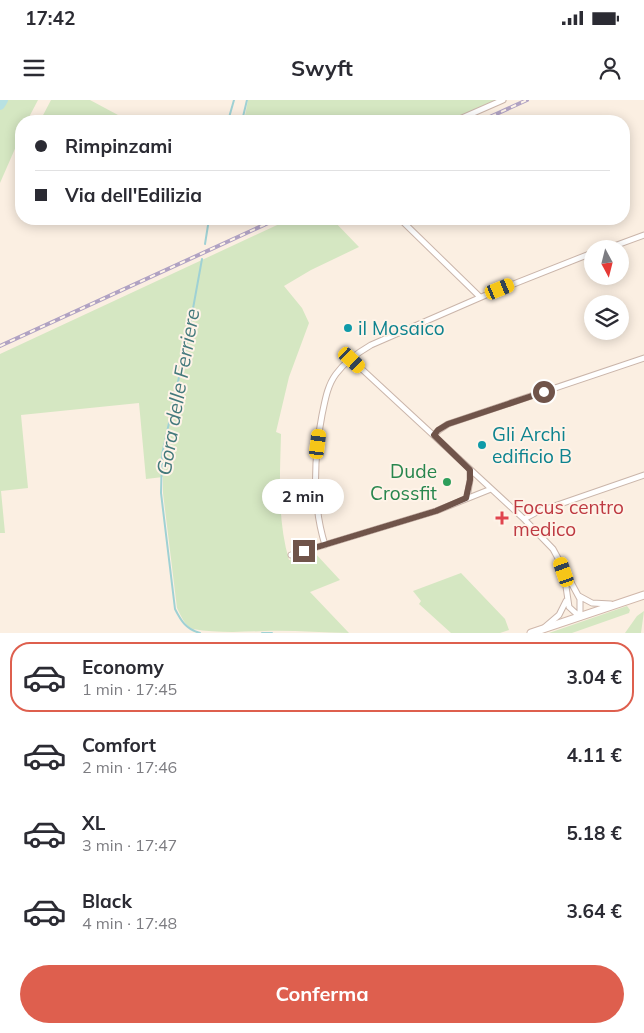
<!DOCTYPE html>
<html lang="it">
<meta charset="utf-8">
<style>
:root{--surface:#fff;--page:#f2f2f3;--text:#2b2b33;--muted:#7c7c81;--line:#e1e1e2;--accent:#de5f4e}
body{margin:0;font-family:Mulish,sans-serif;background:var(--page);color:var(--text);height:100vh;display:flex;flex-direction:column;font-size:19px;white-space:nowrap}
*{box-sizing:border-box;margin:0}
p{font-size:16px;color:var(--muted)}
.icon{flex:none;width:28px;height:28px;fill:none;stroke:currentColor;stroke-width:2;stroke-linecap:round;stroke-linejoin:round}
.map{position:relative;height:533px;overflow:hidden}
.drawer{display:flex;flex-direction:column;background:var(--surface);flex:1}
.drawer>*{flex:none}
.top-card{position:absolute;left:15px;top:15px;width:615px;height:110px;border-radius:20px;box-shadow:0 2px 12px #0003;display:grid;align-content:center;height:110px;padding:0 20px;background:var(--surface)}
.needle{width:32px;rotate:173deg}
.fabs{position:absolute;left:584px;top:140px;display:grid;gap:10px}
.fabs a{display:grid;place-items:center;width:45px;height:45px;border-radius:50%;background:var(--surface);box-shadow:0 2px 12px #0003;font-size:25px}
.end{position:absolute;width:22px;height:22px;margin:-11px;border:6px solid #70544a;background:#fff;box-shadow:0 0 0 2px #fff}
.from{border-radius:50%}
.bubble{position:absolute;height:35px;border-radius:18px;background:var(--surface);box-shadow:0 2px 12px #0003;font-size:16px;font-weight:700;line-height:35px;text-align:center}
.car{position:absolute;width:15px;height:30px;margin:-15px -8px;border-radius:6px;box-shadow:0 0 4px 1px #0007;background:linear-gradient(#f5c518 24%,#345 0 40%,#f5c518 0 76%,#345 0 86%,#f5c518 0)}
.top-card b{display:flex;align-items:center;gap:18px;height:48px;font-size:19px}
.top-card b+b{border-top:1px solid var(--line)}
.top-card i{width:12px;height:12px;background:var(--text)}
ul{padding:9px 0 0;list-style:none}
li{display:flex;align-items:center;gap:15px;height:70px;margin:0 10px 8px;padding:0 10px;border:2px solid transparent;border-radius:20px}
li div{flex:1}
li b{display:block;font-size:19px}
li em{font-style:normal;font-weight:700}
li.active{border-color:var(--accent)}
li>.icon{width:45px;height:45px;stroke-width:1.5}
.primary-button{display:flex;gap:10px;margin-top:auto;padding:10px 20px}
.primary-button a{flex:1;height:58px;border-radius:30px;background:var(--accent);color:#fff;font-size:20px;font-weight:700;line-height:58px;text-align:center}
.status{display:flex;justify-content:space-between;align-items:center;height:35px;padding:0 25px;background:var(--surface);direction:ltr}
.status svg{height:14px;fill:currentColor}
header{display:flex;justify-content:space-between;align-items:center;height:65px;padding:0 20px;background:var(--surface);font-size:22px;font-weight:700}
.map>svg:first-child{display:block}
.green{fill:#d5e7c2}
.lines{fill:none;stroke-linecap:round;stroke-linejoin:round}
.stream{stroke:#9fd1d4;stroke-width:2}
.river{stroke:#b8e1e2;stroke-width:10}
.street-casing{stroke:#cab5aa;stroke-width:7}
.secondary-casing{stroke:#d0b7aa;stroke-width:9}
.street{stroke:#fff;stroke-width:5}
.secondary{stroke:#fff;stroke-width:7}
.rail-casing{stroke:#b0a2c3;stroke-width:4}
.rail{stroke:#fef3e8;stroke-width:2;stroke-dasharray:5.5;stroke-linecap:butt}
.route{stroke:#70544a;stroke-width:6}
.culture-dot{fill:#0f9aa8;stroke:#fef3e8;stroke-width:2}
.leisure-dot{fill:#2e9e5b;stroke:#fef3e8;stroke-width:2}
.health-dot{fill:#e0444e;stroke:#fef3e8;stroke-width:2}
.labels{text-anchor:middle;stroke-width:4;stroke-linejoin:round;paint-order:stroke}
.culture-label{font-size:19px;fill:#0d838f;stroke:#fef3e8;text-anchor:start}
.leisure-label{font-size:19px;fill:#27864d;stroke:#fef3e8;text-anchor:end}
.health-label{font-size:19px;fill:#be3a42;stroke:#fef3e8;text-anchor:start}
.water-label{font-size:20px;font-style:italic;fill:#43797c;stroke:#fef3e8}
</style>
<div class="status"><b>17:42</b><svg viewBox="0 0 49 12"><path d="M0 12V9h3v3zM5 12V6h3v6zM10 12V3h3v9zM15 12V0h3v12zM26 1h20v11H26zM47 4h2v5h-2z"/></svg></div>
<header><svg class="icon" aria-label="menu" viewBox="0 0 24 24"><path d="M4 6h16M4 12h16M4 18h16"/></svg>Swyft<svg class="icon" aria-label="person" viewBox="0 0 24 24"><circle cx="12" cy="8" r="4"/><path d="M4 21q1-7 8-7t8 7"/></svg></header>
<div class="map">
<svg width="644" height="533" viewBox="0 0 644 533">
<rect width="100%" height="100%" fill="#fbefe2"/>
<path class="green" d="M0 0H38L27 21H21V35L0 83Z
M51 0H90L118 15 115 21H40Z
M248 0H499L453 21H244Z
M290 119H332L359 147 311 170 284 186 302 208 309 223 289 277 276 332 281 334C280 376 277 419 289 460L314 452 340 480 310 492 349 533C321 533 293 530 265 531 242 532 215 533 193 529 185 526 181 516 177 508L163 393V377L146 379 139 303 21 315 28 388 1 391 5 433H0V254Z
M461 473 505 519 509 530 500 533H451L419 504 421 501 413 491Z
M627 506 630 510 629 513 572 533H549Z
M644 511 641 533H625L637 516Z"/>
<g class="lines">
<path class="stream" d="M228 21 234 0
M242 21 247 0
M205 144 209 119
M200 533C186 529 181 521 175 509L161 393 162 355 188 236 202 159
M262 533H272"/>
<path class="river" d="M0 5 3 0"/>
<defs>
<path id="street" d="M455 21 503 0
M400 119 480 197
M236 120 243 119
M606 149 644 135
M352 260 524 419 553 449 580 499V517L569 507 564 473
M434 335 439 330 448 324 644 258
M467 398 470 380V371
M524 419 537 412 644 375
M325 445C312 403 314 357 322 315 325 301 327 286 336 274 344 263 359 252 371 245L486 195 592 153
M291 455 436 411 491 389
M579 496 592 503 611 504
M545 527 559 515 566 501"/>
<path id="secondary" d="M531 533 644 495"/>
</defs>
<use href="#street" class="street-casing"/>
<use href="#secondary" class="secondary-casing"/>
<use href="#street" class="street"/>
<use href="#secondary" class="secondary"/>
<defs>
<path id="rail" d="M481 21 527 0
M0 246 277 119"/>
</defs>
<use href="#rail" class="rail-casing"/>
<use href="#rail" class="rail"/>
</g>
<g class="lines">
<path class="route" d="M304 451 436 411 466 398 470 380V370L434 335 438 330 448 324 544 292"/>
</g>
<g class="culture-dot">
<circle cx="348" cy="228" r="5"/>
<circle cx="482" cy="345" r="5"/>
</g>
<circle class="leisure-dot" cx="447" cy="382" r="5"/>
<path class="health-dot" d="M499.5 410.5h5v5h5v5h-5v5h-5v-5h-5v-5h5z"/>
<g class="labels">
<g class="culture-label">
<text x="358" y="235">il Mosaico</text>
<text x="492" y="341">Gli Archi<tspan x="492" dy="22">edificio B</tspan></text>
</g>
<g class="leisure-label">
<text x="437" y="378">Dude<tspan x="437" dy="22">Crossfit</tspan></text>
</g>
<g class="health-label">
<text x="513" y="414">Focus centro<tspan x="513" dy="22">medico</tspan></text>
</g>
<g class="water-label">
<text transform="translate(178 292) rotate(-80)" y="7">Gora delle Ferriere</text>
</g>
</g>
</svg>
<div class="fabs">
<a><svg class="needle" viewBox="-14 -14 28 28"><path d="M0-13l5 13h-10z" fill="#e53935"/><path d="M0 13l5-13h-10z" fill="#7c7c81"/></svg></a>
<a><svg class="icon" aria-label="layers" viewBox="0 0 24 24"><path d="M12 4l9 5-9 5-9-5zM3 14l9 5 9-5"/></svg></a>
</div>
<i class="end from" style="left:544px;top:292px"></i>
<i class="end" style="left:304px;top:451px"></i>
<div class="bubble" style="left:262px;top:379px;width:82px">2 min</div>
<i class="car" style="left:500px;top:189px;rotate:68deg"></i>
<i class="car" style="left:352px;top:260px;rotate:133deg"></i>
<i class="car" style="left:318px;top:344px;rotate:7deg"></i>
<i class="car" style="left:564px;top:472px;rotate:341deg"></i>
<div class="top-card">
<b><i class="from"></i>Rimpinzami</b>
<b><i></i>Via dell'Edilizia</b>
</div>
</div>
<section class="drawer">
<ul>
<li class="active"><svg class="icon" aria-label="car" viewBox="0 0 24 24"><path d="M5 17H2v-5l4-1 3-4h7l3 4 3 1v5h-3M9 17h6M6 11h13"/><circle cx="7" cy="17" r="2"/><circle cx="17" cy="17" r="2"/></svg><div><b>Economy</b><p>1 min · 17:45</p></div><em>3.04 €</em></li>
<li><svg class="icon" aria-label="car" viewBox="0 0 24 24"><path d="M5 17H2v-5l4-1 3-4h7l3 4 3 1v5h-3M9 17h6M6 11h13"/><circle cx="7" cy="17" r="2"/><circle cx="17" cy="17" r="2"/></svg><div><b>Comfort</b><p>2 min · 17:46</p></div><em>4.11 €</em></li>
<li><svg class="icon" aria-label="car" viewBox="0 0 24 24"><path d="M5 17H2v-5l4-1 3-4h7l3 4 3 1v5h-3M9 17h6M6 11h13"/><circle cx="7" cy="17" r="2"/><circle cx="17" cy="17" r="2"/></svg><div><b>XL</b><p>3 min · 17:47</p></div><em>5.18 €</em></li>
<li><svg class="icon" aria-label="car" viewBox="0 0 24 24"><path d="M5 17H2v-5l4-1 3-4h7l3 4 3 1v5h-3M9 17h6M6 11h13"/><circle cx="7" cy="17" r="2"/><circle cx="17" cy="17" r="2"/></svg><div><b>Black</b><p>4 min · 17:48</p></div><em>3.64 €</em></li>
</ul>
<div class="primary-button"><a>Conferma</a></div>
</section>
